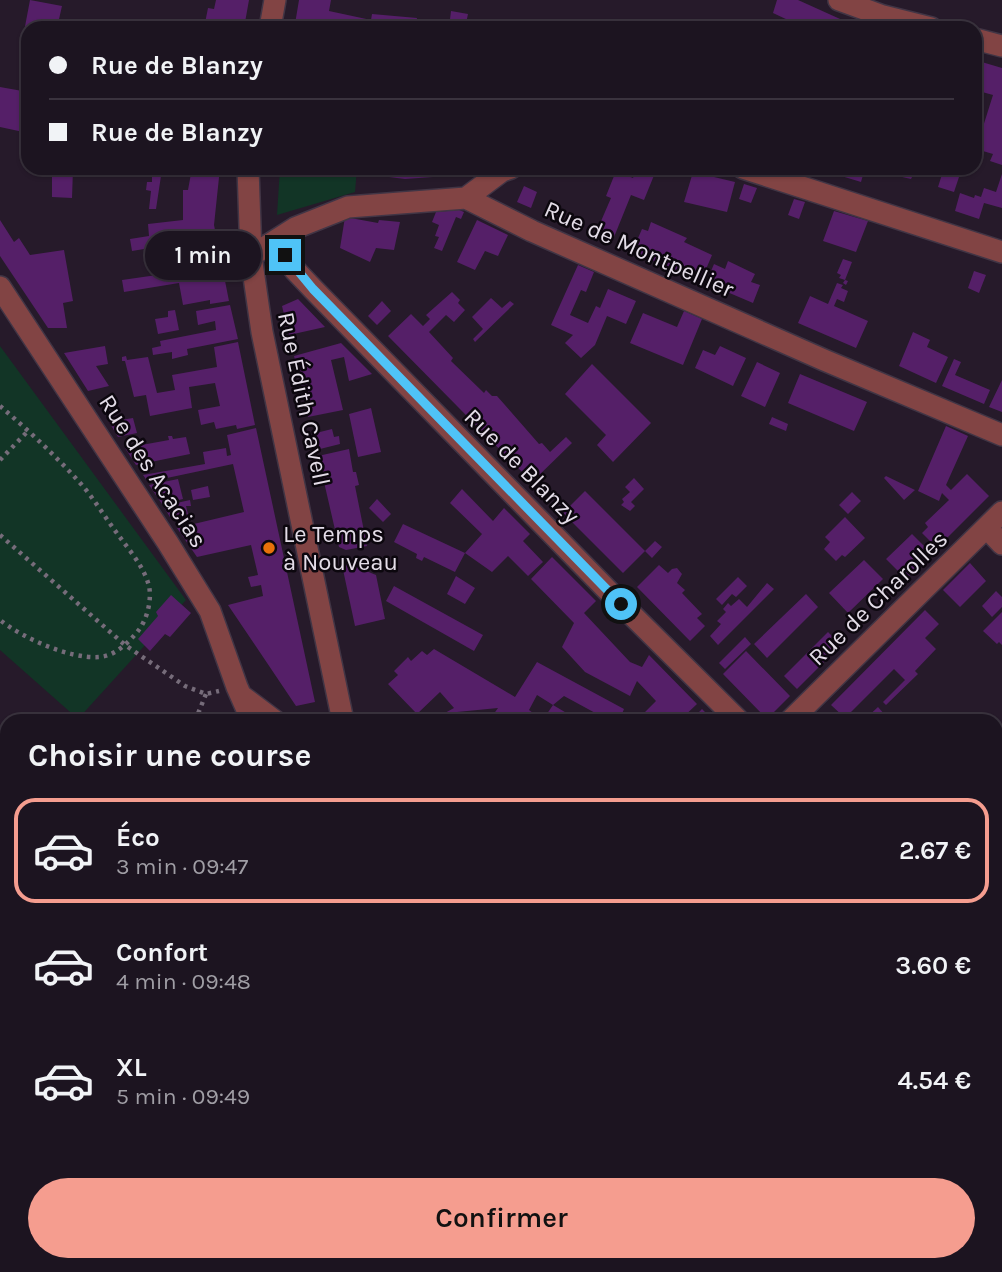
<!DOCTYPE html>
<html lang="fr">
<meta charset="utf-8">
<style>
:root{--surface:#1c1420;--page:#29212d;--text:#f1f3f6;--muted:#a09ea5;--line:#3a333e;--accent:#f59d8f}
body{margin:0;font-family:Karla,sans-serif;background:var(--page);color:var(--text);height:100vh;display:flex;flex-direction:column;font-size:26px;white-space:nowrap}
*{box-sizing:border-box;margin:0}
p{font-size:23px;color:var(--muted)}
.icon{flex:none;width:38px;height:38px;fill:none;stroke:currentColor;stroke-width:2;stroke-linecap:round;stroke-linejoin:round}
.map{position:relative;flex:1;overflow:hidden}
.sheet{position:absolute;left:0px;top:714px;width:1003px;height:558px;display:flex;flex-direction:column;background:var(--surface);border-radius:21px 21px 0 0;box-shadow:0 2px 5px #0004,0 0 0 2px var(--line)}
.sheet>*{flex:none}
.hud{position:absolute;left:21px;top:21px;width:961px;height:154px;border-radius:21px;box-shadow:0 2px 5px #0004,0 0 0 2px var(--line);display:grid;align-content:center;height:154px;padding:0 28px;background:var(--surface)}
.end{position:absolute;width:32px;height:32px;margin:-16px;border:9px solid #4fc3f7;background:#111;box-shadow:0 0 0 4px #111}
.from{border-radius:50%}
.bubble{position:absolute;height:49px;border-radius:24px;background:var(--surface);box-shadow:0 2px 5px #0004,0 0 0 2px var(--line);font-size:23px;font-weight:600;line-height:49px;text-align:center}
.hud b{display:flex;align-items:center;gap:24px;height:66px;font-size:26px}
.hud b+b{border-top:2px solid var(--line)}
.hud i{width:18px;height:18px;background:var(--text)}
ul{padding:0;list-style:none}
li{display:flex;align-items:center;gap:21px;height:105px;margin:0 14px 10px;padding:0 14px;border:4px solid transparent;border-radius:21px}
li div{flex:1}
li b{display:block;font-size:26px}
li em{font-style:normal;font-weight:600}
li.on{border-color:var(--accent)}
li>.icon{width:63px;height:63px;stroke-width:1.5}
h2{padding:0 28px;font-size:32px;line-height:84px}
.action{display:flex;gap:14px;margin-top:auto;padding:14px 28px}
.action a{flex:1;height:80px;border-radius:42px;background:var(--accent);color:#111;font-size:28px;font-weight:600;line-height:80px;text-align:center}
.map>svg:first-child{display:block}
.green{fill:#123526}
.building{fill:#551f68}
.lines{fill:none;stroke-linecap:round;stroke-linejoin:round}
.minor-casing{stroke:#413545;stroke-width:24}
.path{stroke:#766c7a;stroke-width:4.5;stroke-dasharray:3.5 5;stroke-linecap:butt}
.minor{stroke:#824444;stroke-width:21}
.route{stroke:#4fc3f7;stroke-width:9}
.food-dot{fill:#e8710a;stroke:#0c070e;stroke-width:2.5}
.labels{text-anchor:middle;stroke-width:5;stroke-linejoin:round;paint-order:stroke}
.street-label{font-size:24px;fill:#e4dde8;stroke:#0c070e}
.poi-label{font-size:24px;fill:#e4dde8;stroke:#0c070e;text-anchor:start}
</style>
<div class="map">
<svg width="1002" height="1272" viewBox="0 0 1002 1272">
<rect width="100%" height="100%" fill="#261a2a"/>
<path class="green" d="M280 168H357L355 192 277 215Z
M0 346 186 600 78 719 0 650Z
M0 857 7 867V1265H274L278 1272H0Z"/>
<path class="building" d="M30 0 62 6 57 28H28V38L23 37Z
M216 0H249L244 28H204L208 8 214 9Z
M299 0H331L329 11 371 20 372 14 417 18 416 25 447 26V28H327L295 24Z
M777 0H798L860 28H805L773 13Z
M451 11 468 14 465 28H449Z
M975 60 1002 68V165L990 161 993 154 976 149 993 95 975 90Z
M0 87 28 92V133L0 127Z
M52 168 73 169 72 198 52 197Z
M192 168H220L214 225 229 301 210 304V300L183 305 179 283 124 292 122 280 199 269V264L194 265 192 255 175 258 171 232 160 234 162 246 132 251 130 239 149 236 148 224 183 220V190H188Z
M358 168H463L462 175 446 173 447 176 405 179 357 173Z
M637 168H657L644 200 631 195 612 242 595 235 611 198 606 196 616 171 633 178Z
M815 168H865L861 182Z
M891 168H930L927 177 914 173 911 179 889 174Z
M944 168H962L954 192 938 187Z
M693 172 735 182 727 212 684 202Z
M1002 174V208L984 203 979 219 955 211 960 193 974 198 975 195 981 197 984 188 996 192Z
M152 175 161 176 156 209H149L151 191 146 190 147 182H152Z
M744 184 757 188 751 203 739 199Z
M524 186 537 192 531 208 517 202Z
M794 199 805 202 799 219 788 215Z
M459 210 464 212 461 219 456 217 442 251 434 248 439 237 435 236 439 225 432 222 436 212Z
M834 211 868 221 856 252 823 241Z
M345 217 378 223 379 220 400 222 394 250 376 248 370 262 340 248Z
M0 220 14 242 19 238 30 255 64 250 73 301 63 303 67 328H48L0 256Z
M477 220 508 235 498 256 485 251 475 270 457 262Z
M651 222 687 238 684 242 712 255 701 281 638 254 641 247 635 245 642 229 648 231Z
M843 259 852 262 845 280 848 281 846 285 843 283 845 280 839 278 841 275 837 273Z
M728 261 755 274 751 282 760 285 753 303 706 283 714 264 725 269Z
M578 265 594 272 586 292 581 290 570 315 588 323 596 306 600 308 608 289 636 301 626 324 607 316 595 345 581 358 565 343 573 335 551 325Z
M974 271 986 275 979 293 968 288Z
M837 283 843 285 841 288 848 291 844 302 837 299 834 306 868 321 856 348 798 323 810 296 828 304Z
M452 292 460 300 458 303 465 310 454 322 446 315 429 332 453 358 451 361 484 393 486 390 492 396H497L539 444 542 443 550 452 566 437 572 443 532 482 388 336 411 314 423 326 430 319 426 315Z
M491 298 502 308 510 301 514 304 475 342 473 339 483 329 472 317Z
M298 299 325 327 289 335 282 306Z
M382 301 391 311 377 325 368 316Z
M230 305 238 339 187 349 188 355 172 359V352L153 355 152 348 161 346 160 341 216 330 215 321 198 325 196 311Z
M175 310 179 330 158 334 155 319 168 317V311Z
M684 311 702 319 683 365 630 343 643 313 677 327Z
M913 332 930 340 927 347 948 357 936 383 899 366Z
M238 342 255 425 237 429 236 425 216 429 214 422 201 425 198 410 220 406 215 383 189 387 192 408 150 416 146 395 134 397 125 361H122V357L126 356 127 360 148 357 157 393 175 390 172 375 217 367 214 347Z
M341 343 372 374 349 381 344 357 331 360 343 410 308 417 294 356Z
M105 346 108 364 96 366 109 386 88 391 64 353Z
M720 346 746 358 733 386 695 368 703 350 715 355Z
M954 359 961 362 955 375 990 390 984 404 942 386Z
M757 362 780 373 765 407 741 396Z
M592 364 651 423 613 462 597 445 606 435 565 394Z
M800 374 867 402 854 431 788 403Z
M1002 380V412L989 407Z
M371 408 381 452 358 457 349 414Z
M772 417 788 424 786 431 769 424Z
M133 418 137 433 118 437 109 422Z
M946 426 968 436 946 485 951 490 967 474 989 496 937 548 922 533 928 527 925 523 949 500 942 493 939 501 918 491Z
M256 428 315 702 296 706 228 605 263 596 261 585 251 587 248 577 258 575 251 545 197 557 177 528 244 512 233 464 148 482 143 475 205 464 203 452 226 448 227 456 231 455 227 435Z
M332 429 334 437 339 436 340 444 316 450 312 434Z
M168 436H172L173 439 186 437 190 454 136 465 125 448 169 440Z
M349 449 353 472H356L359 485 355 486 367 546 346 550 339 547 318 456Z
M886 476 915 490 904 500 884 478Z
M634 478 644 489 631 502 635 506 630 511 621 505 624 502 622 499 630 492 625 487Z
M178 479 183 499 162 504 149 485Z
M208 486 210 497 193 500 191 490Z
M462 489 493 521 504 508 530 534 523 541 543 562 528 576 508 556 492 572 465 553 455 572 424 557 422 561 416 558 417 554 394 542 403 524 465 553 482 534 450 503Z
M585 491 645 551 623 573 563 513Z
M852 492 861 501 848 514 839 505Z
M377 499 391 514 383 522 369 508Z
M190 500 191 506H186L188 514 170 517 163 506Z
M845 517 865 538 845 557 842 555 836 561 824 549 830 542 825 537Z
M912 534 932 554 906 579 886 559Z
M655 541 662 547 652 558 645 551Z
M552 557 596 601 584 613 630 662 642 667 649 655 697 704 679 721H646L641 716 656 701 637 681 630 696 585 672 562 647 574 623 531 579Z
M864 560 883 579 848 613 829 593Z
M970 563 986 581 960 607 943 590Z
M349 564 376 575 385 619 355 626 342 565Z
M659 565 668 573 672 569 677 568 682 574 677 583 685 590 682 593 702 614 697 618 705 626 690 641 637 587Z
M456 576 475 588 465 604 447 594Z
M738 577 747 586 736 597 732 594 722 605 716 599Z
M767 583 774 589 718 645 710 636 721 624 717 621 726 612 723 609 728 603 731 606 739 599 747 607Z
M394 586 483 635 474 651 386 601Z
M996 591 1002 597V607L992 617 982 606Z
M806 594 818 607 767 658 754 644Z
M171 595 191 613 170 637 165 634 150 651 138 639 158 616 156 612Z
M925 610 939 624 925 638 936 649 915 671 918 674 886 705 883 702 905 680 894 669 845 718 831 705Z
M1002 612V645L999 642 997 644 983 631Z
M828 632 841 645 797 689 784 676Z
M745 637 751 644 725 669 719 663Z
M434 649 515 697 537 662 624 709 619 721H610L564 696 553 705 537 695 529 710 537 716 534 721H495L497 718 493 715 498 708 457 712 467 721H430L454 708 440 692 417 714 388 684 398 675 394 671 408 657 411 661 422 651 427 655Z
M746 651 790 696 767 719 723 674Z
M553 705 580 721H542Z
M878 707 885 715 879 721H863Z
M702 709 714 721H690Z
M1002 929V955L996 948V935Z
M996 1007 1002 1014V1058L996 1052Z
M495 1265H539L536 1268 539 1272H499Z
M580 1265H613L607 1272H579L583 1268Z
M670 1265H715L712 1268 709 1266 704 1272H663Z
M749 1265H775L782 1272H756Z
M861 1265H902L908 1272H868Z"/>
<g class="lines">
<defs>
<path id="minor" d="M839 0 883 16 931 28
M270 28 275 0
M975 39 1002 46
M248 168 251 256 262 332 343 721
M743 168 1002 252
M466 198 502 171 511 168
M275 241 295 270 313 289 621 604 739 721
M251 256 295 228 348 207 466 198 532 231 824 360 1002 435
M0 287 168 543 210 611 237 687 252 721
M987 528 1002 544
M243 697 275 721
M790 721 1002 512
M0 824 7 833
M996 908 1002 902
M996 977 1002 984
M996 1248 1002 1242
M316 1265 321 1272
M453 1265 455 1272
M930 1265 937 1272
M638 1272 645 1265
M971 1272 978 1265"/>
</defs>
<use href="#minor" class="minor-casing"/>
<path class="path" d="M0 406C28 430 56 456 81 484 95 500 106 519 119 536 130 551 144 567 149 586 152 600 147 620 138 631 128 643 115 656 99 657 69 659 23 638 0 620
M0 460 28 431
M0 535 125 645 185 686 206 694 219 691
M195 721 206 694
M0 899 7 905
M0 1146 7 1148
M248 1265 255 1272
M268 1265 277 1272
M282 1265 287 1272
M484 1265 490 1272"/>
<use href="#minor" class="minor"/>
</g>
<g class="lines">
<path class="route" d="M285 255 313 289 621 604"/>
</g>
<circle class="food-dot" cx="269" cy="548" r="7"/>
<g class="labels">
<g class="street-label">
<text transform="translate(639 249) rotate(24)" y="8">Rue de Montpellier</text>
<text transform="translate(304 399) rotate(78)" y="8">Rue Édith Cavell</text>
<text transform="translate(522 466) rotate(45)" y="8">Rue de Blanzy</text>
<text transform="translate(153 471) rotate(57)" y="8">Rue des Acacias</text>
<text transform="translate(878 598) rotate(-44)" y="8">Rue de Charolles</text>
</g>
<g class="poi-label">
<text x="283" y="542">Le Temps<tspan x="283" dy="28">à Nouveau</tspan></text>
</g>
</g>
</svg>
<i class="end from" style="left:621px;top:604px"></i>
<i class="end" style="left:285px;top:255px"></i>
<div class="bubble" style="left:145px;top:231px;width:116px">1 min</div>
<div class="hud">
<b><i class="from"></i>Rue de Blanzy</b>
<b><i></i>Rue de Blanzy</b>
</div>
<section class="sheet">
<h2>Choisir une course</h2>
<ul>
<li class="on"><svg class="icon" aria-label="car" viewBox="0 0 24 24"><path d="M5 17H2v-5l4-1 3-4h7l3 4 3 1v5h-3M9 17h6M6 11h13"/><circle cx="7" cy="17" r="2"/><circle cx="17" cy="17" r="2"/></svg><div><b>Éco</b><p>3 min · 09:47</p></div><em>2.67 €</em></li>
<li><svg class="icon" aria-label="car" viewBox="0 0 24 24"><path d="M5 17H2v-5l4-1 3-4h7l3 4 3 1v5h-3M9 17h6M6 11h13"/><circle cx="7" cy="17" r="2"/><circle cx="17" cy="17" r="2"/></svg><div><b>Confort</b><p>4 min · 09:48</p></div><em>3.60 €</em></li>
<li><svg class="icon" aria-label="car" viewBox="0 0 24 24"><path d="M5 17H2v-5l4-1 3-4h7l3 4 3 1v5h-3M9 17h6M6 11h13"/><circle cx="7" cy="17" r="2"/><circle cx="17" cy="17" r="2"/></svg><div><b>XL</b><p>5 min · 09:49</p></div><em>4.54 €</em></li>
</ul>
<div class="action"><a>Confirmer</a></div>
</section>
</div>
